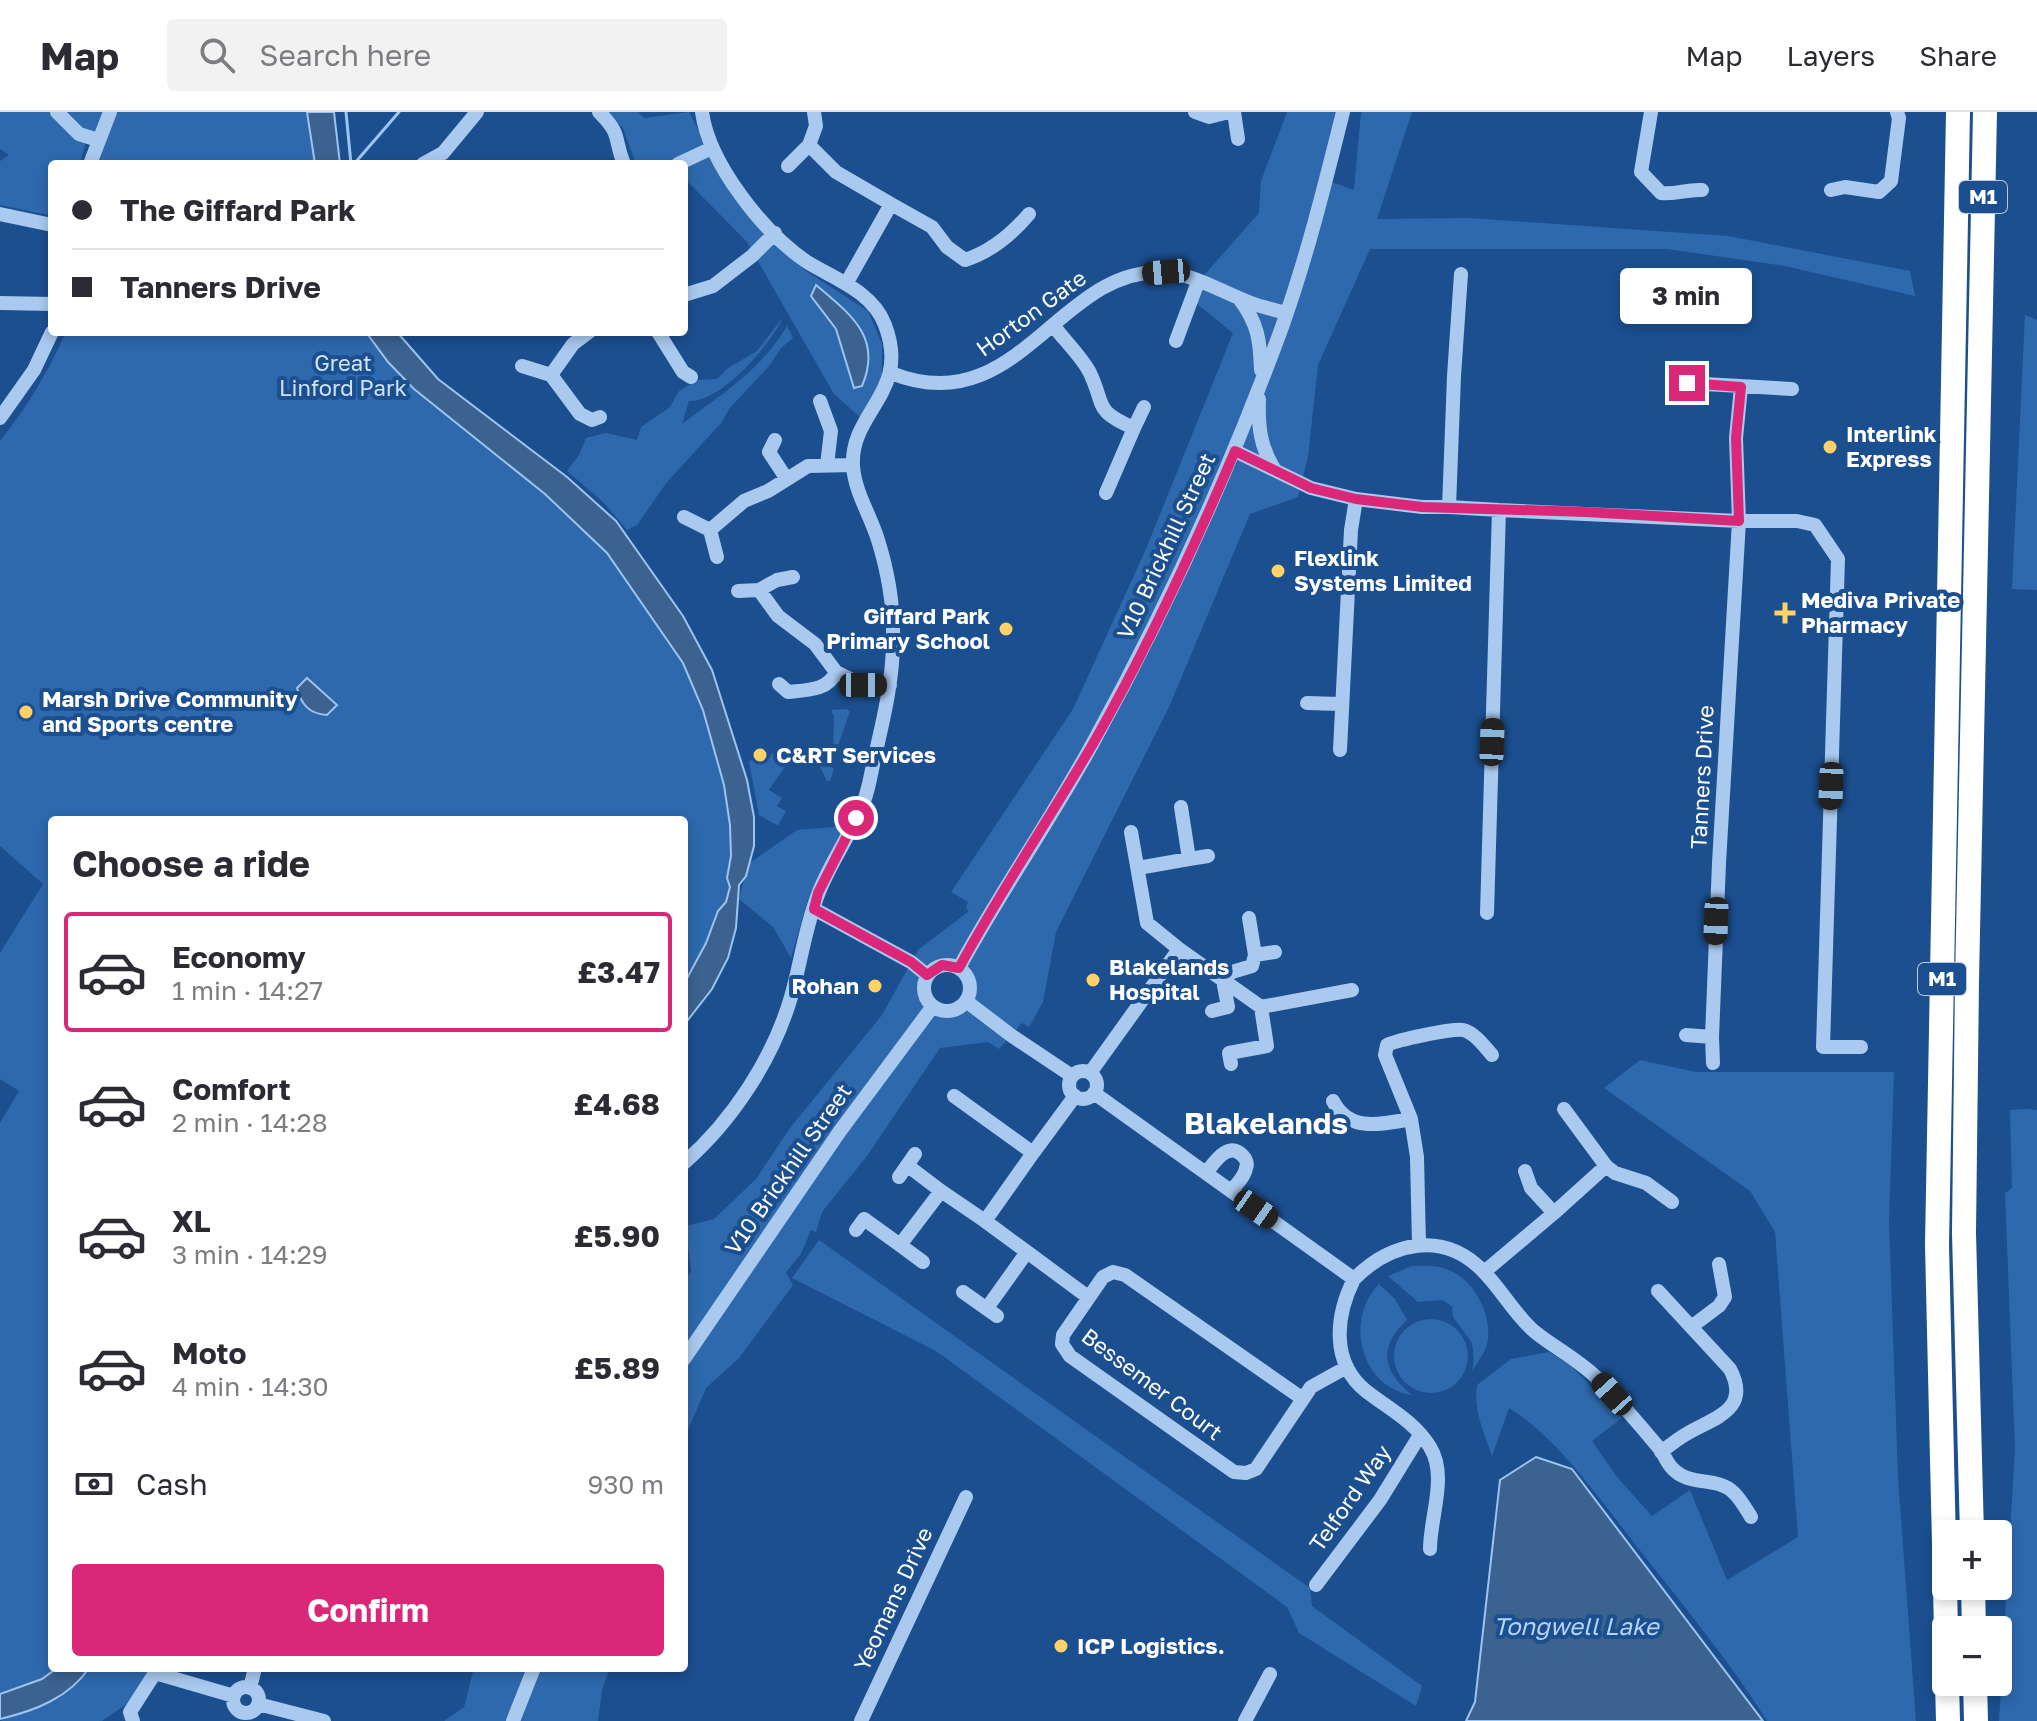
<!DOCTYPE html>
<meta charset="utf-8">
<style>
:root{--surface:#fff;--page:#f2f2f3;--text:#2b2b33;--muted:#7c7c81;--line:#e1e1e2;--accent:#db2777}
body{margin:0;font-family:"Golos Text",sans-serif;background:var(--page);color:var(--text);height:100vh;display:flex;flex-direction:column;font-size:30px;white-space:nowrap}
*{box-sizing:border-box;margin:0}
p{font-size:26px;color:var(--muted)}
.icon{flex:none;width:44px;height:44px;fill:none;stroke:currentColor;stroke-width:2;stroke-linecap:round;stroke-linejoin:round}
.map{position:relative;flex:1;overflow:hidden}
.side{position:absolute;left:48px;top:704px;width:640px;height:856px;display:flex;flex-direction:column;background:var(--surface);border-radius:8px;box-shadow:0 4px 12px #0003}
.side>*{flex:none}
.guide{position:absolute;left:48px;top:48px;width:640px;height:176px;border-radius:8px;box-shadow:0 4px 12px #0003;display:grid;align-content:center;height:176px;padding:0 24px;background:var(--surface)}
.buttons{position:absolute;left:1932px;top:1408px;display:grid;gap:16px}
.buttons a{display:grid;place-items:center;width:80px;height:80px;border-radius:8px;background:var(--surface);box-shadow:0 4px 12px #0003;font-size:40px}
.end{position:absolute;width:36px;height:36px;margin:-18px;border:10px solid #db2777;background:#fff;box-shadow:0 0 0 4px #fff}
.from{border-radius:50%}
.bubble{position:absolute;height:56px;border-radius:8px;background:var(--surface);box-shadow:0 4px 12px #0003;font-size:26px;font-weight:700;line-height:56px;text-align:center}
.car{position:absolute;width:24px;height:48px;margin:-24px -12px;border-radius:10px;box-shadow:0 0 6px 2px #0007;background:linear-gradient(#222 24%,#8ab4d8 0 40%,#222 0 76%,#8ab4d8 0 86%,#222 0)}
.guide b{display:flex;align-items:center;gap:28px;height:76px;font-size:30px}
.guide b+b{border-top:2px solid var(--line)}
.guide i{width:20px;height:20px;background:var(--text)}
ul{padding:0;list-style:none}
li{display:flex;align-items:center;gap:24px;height:120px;margin:0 16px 12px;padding:0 8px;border:4px solid transparent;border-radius:8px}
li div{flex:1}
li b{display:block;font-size:30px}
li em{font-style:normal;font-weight:700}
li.selected{border-color:var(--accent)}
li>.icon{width:72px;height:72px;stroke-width:1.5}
h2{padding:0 24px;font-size:36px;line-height:96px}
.pay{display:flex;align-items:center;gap:20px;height:88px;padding:0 24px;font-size:30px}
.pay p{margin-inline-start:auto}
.primary-button{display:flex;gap:16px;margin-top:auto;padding:16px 24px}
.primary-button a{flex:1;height:92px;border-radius:8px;background:var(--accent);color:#fff;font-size:32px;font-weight:700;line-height:92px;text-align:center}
header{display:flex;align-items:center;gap:48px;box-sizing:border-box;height:112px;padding:0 40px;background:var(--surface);border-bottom:2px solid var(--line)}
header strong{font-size:38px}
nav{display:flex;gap:44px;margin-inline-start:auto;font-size:28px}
.search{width:560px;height:72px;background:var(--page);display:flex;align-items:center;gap:20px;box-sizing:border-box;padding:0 28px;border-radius:8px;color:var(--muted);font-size:30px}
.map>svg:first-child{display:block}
.green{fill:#2e69ad;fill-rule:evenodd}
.water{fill:#3c6290;stroke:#9cc4f0;stroke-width:2}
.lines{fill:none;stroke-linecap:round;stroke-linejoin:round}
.stream{stroke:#9cc4f0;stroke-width:3}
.minor{stroke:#a9c9ee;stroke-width:14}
.highway{stroke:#fff;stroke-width:24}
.route{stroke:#db2777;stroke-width:10}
.poi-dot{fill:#ffd166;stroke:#1b4f8f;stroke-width:3}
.labels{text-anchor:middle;stroke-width:8;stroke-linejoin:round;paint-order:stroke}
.shield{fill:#1b4f8f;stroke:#bbcadd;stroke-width:2}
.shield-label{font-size:20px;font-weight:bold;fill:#fff}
.street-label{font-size:22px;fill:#fff;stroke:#1b4f8f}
.park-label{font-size:22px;fill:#cfe3fa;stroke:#1b4f8f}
.poi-label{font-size:22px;font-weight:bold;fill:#fff;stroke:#1b4f8f;text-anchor:start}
.water-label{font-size:24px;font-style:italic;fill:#b5d3f5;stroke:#1b4f8f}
.district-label{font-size:30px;font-weight:bold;fill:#fff;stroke:#1b4f8f}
</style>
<header>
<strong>Map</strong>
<div class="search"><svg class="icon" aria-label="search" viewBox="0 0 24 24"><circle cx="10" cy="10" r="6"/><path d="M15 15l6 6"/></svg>Search here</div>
<nav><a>Map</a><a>Layers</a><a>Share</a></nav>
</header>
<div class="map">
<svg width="2037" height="1609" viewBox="0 0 2037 1609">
<rect width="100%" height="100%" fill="#1b4f8f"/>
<path class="green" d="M0 0H307L315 52H90L97 28 87 25 80 52H52V85L48 103 0 93V49L9 43 0 37Z
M606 0H638L644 6 689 0 733 85 803 157 868 199 882 232V263L862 307 834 282 747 130 689 71 684 72V52H636L623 16Z
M1287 0H1343L1326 68 1354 78 1361 0H1412L1377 107 1469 106 1728 124 1910 159 1915 184 1785 154 1667 137H1370L1318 253 1308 345 1298 385 1250 402 1169 595 1056 820 1043 890 1029 915 1022 911 999 937 988 930 940 936 867 1044 822 1100 816 1120 811 1118 801 1142 786 1160 793 1173 739 1246 706 1276 684 1327V1168L691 1160 686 1114 714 1107 756 1067 790 1016 882 903 918 838 969 799 966 796 968 790 951 780 1073 597 1146 437 1233 221 1191 187 1198 170 1259 101 1261 69ZM946 852 964 860 970 877 961 894C941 904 923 893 924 871L932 857Z
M2025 203 2037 208V478L2012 477Z
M783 205C771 233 720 291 689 289L682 312C723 281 760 259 787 214L793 226 781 236 770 253 729 297 722 310 667 370 637 413 627 418 603 390 567 359 579 343 586 326 606 321 637 328 641 315 670 295 679 279 697 268 717 267 728 256 757 239Z
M66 220H366L388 250 414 277 545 382 607 441 683 551 703 598 724 673 730 713 731 744 727 766 730 775 726 790 718 800 706 831 684 872V708H52V1556H57L42 1567 0 1582V1011L19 979 0 967V841L43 772 0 734V329C29 293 47 261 66 220Z
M846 597 850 599 831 655 834 657 830 669H827L818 651 826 655 833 641 834 604 831 598Z
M772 641 789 649 769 678 782 686 777 694 786 699 778 714 791 721 759 703 749 650 751 648 755 650 757 647 766 651Z
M848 714 808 787 791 846 773 815 739 787 748 752 797 718Z
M1640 948 1696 960H1894L1889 1109 1898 1366 1916 1609H1767C1729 1548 1682 1492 1638 1436 1603 1391 1557 1325 1509 1296L1492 1344C1484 1321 1473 1298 1477 1273L1511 1247 1549 1240 1571 1254 1622 1306 1592 1329 1617 1365 1652 1404 1690 1378 1727 1468 1798 1425 1775 1120 1750 1079 1604 976Z
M2029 997 2037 998V1609H1999L2015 1337 2005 1081 2012 1076 2010 998Z
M819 1128 1310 1476 1312 1494 1422 1574 1416 1594 1299 1521 1287 1495 936 1239 792 1166Z
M1412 1154C1422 1154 1433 1153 1443 1156 1472 1163 1494 1203 1487 1232 1485 1241 1477 1251 1472 1259L1474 1247 1472 1231 1453 1205 1452 1194 1442 1188 1418 1190 1388 1164Z
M1379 1172 1395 1187 1407 1208C1378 1235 1382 1259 1412 1283 1360 1275 1344 1207 1379 1172Z
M1394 1244a37 37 0 1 1 74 0a37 37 0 1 1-74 0Z
M89 1556H151L131 1589 102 1609H0L61 1584Z
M474 1556H610L602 1578 598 1609H444L464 1595Z"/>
<path class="water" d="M307 0H334L340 52H315Z
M816 173C850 202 883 225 862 274L854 276 836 217 811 184Z
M366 220H397L438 267 567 365 616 409 683 504 712 558 747 668 754 705V734L746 764 739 773 736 816 728 846 712 877 684 913V872L706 831 718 799 726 790 730 775 727 766 731 744 730 713 724 673 703 598 683 551 607 441 545 382 414 277 388 250Z
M307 566 337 593 327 603C309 602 301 592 297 576Z
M1536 1345 1572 1357 1763 1609H1466L1475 1590 1500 1368Z
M57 1556H89C69 1586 34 1599 0 1607V1582L42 1567Z"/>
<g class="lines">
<path class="stream" d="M346 0 351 52
M354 52 399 0"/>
<path class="minor" d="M57 0 79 22 98 28
M599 0C623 24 613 26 624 52
M814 0 816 14 809 33 836 60 891 92
M1195 0 1209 5 1229 0
M1234 0 1238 27
M1651 0 1641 60 1661 81C1676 83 1687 77 1702 78
M90 52 110 0
M423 52 443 41 477 0
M678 52 712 36
M788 54 809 33
M1831 78 1845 75 1879 80 1891 69 1899 6 1897 0
M0 102 52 113
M1461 162 1454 264 1449 395 1499 398
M846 172 891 92 932 115 947 135 965 148C990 140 1012 122 1029 102
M684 183 713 174 752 144 775 121
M1239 186C1258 212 1260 227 1261 258
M0 191 52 192
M1053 213C1064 228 1080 243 1089 259 1106 293 1092 298 1134 316L1106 381
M658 220 683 260 691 265
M1176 229 1198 170
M522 254 551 263 573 232 589 220
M891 261C1018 312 1058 155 1164 160 1194 162 1224 181 1251 191 1262 195 1274 198 1286 201
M551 263 580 302 592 308 600 305
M1687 271 1792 277
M1741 275 1736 326 1739 409H1797L1815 413 1838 447 1823 935H1861
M1259 287C1258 314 1260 334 1274 357
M820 289 831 319 827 353
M0 306 34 258 52 220
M1134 316 1144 295
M775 328 769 340 786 366
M1235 339 1311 376 1356 387
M684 405 710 418 744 389 768 379 808 354 853 353
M710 418 717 445
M759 478 777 468 793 465
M738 479 759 478 778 504 815 532 836 560 863 573H890
M1837 514 1886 515
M779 572 788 580C806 578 828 579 836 560
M1307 591 1340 592
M1340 638 1351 418 1356 387 1422 395H1449
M1131 720 1147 811 1179 837
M1189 747 1208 744
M1138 756 1189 747 1181 695
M814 797 911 850 927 863
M1487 801 1499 398 1739 409 1719 751 1712 925 1686 923
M1249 806 1255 843 1275 840
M924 876a23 23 0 1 1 46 0a23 23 0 1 1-46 0Z
M959 856C1001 778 1053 705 1095 627 1168 494 1230 357 1282 215 1307 145 1325 72 1343 0
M966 889 1012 924 1072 964
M1261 895 1352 878
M1212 899 1228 895 1223 868 1232 860 1252 854 1255 843
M1712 925 1713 951
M1069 973a14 14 0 1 1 28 0a14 14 0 1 1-28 0Z
M1090 961 1179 837 1261 895 1267 934 1229 941 1231 952
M1094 981 1354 1167C1336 1203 1330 1250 1366 1279 1389 1297 1414 1309 1430 1335 1448 1364 1430 1405 1430 1437
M1333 989C1349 1021 1382 1012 1411 1007L1385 943 1387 933C1397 928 1453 916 1463 918 1475 921 1484 934 1492 943
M1564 997 1606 1054
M1411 1007 1417 1045 1419 1132
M1033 1041 1075 984
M684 1051C732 1009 773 947 791 885 801 851 805 814 819 780 831 749 852 721 864 689 869 676 871 661 874 648 883 609 893 569 893 529 894 495 888 460 878 428 870 402 855 381 853 354 850 299 911 281 885 213 873 180 835 167 807 150 764 121 709 52 702 0
M908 1054 941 1079
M1525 1059 1531 1076 1554 1101 1606 1054 1615 1061 1646 1071 1672 1090
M1206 1061C1214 1051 1228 1028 1243 1044 1246 1047 1248 1052 1246 1056 1245 1064 1236 1073 1231 1079
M899 1065 915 1042
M985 1109 1027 1140 987 1196
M856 1118 864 1107 900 1133 941 1079 985 1109 1033 1041 954 984
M900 1133 923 1150
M1027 1140 1088 1185
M1484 1160 1554 1101
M1354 1167C1391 1130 1443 1118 1483 1159 1502 1178 1514 1202 1535 1220 1555 1236 1579 1248 1598 1267 1619 1289 1640 1313 1659 1336 1664 1342 1667 1351 1672 1356 1689 1375 1716 1364 1733 1380 1740 1386 1746 1397 1751 1405
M1658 1179 1730 1257C1751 1297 1716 1305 1688 1321 1679 1326 1670 1333 1661 1340
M963 1180 997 1204
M1691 1215 1719 1194 1725 1185 1719 1152
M684 1247 840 1019 933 894
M1303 1287 1125 1163 1113 1160 1103 1165 1063 1223 1062 1232 1070 1244 1234 1360 1246 1361 1256 1357 1311 1275 1347 1255
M1316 1473 1380 1388 1420 1323
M156 1556 155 1561 234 1584
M233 1588a13 13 0 1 1 26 0a13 13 0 1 1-26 0Z
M250 1576 255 1556
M258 1592 324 1609
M133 1609 130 1600 155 1561
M513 1609 534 1556
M861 1609 966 1385
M1245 1609 1270 1562"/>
<path class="highway" d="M1972 1422 1964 1121 1967 869 1985 0
M1973 1474 1974 1518
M1946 1518 1937 1133 1958 0
M1947 1570 1948 1609
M1975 1570 1976 1609"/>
</g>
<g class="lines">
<path class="route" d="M856 706 818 781 814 797 911 850 927 863 942 853 959 856C1001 778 1050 706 1094 630 1147 537 1193 438 1235 339L1311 376 1356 387 1422 395 1586 400 1739 409 1736 326 1741 275 1687 271"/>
</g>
<g class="poi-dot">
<circle cx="1830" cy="335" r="8"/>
<circle cx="1278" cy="459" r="8"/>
<path d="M1781 489h8v8h8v8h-8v8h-8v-8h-8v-8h8z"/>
<circle cx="1006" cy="517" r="8"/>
<circle cx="26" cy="600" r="8"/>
<circle cx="760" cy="643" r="8"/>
<circle cx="1093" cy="868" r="8"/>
<circle cx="875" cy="874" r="8"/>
<circle cx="1061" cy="1534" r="8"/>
</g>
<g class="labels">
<g class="shield">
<rect x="1959" y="69" width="48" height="32" rx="6"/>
<rect x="1918" y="851" width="48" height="32" rx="6"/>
</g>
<g class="shield-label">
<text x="1983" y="92">M1</text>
<text x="1942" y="874">M1</text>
</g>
<g class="street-label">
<text transform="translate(1031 201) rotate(-36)" y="8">Horton Gate</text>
<text transform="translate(1166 434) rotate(-65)" y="8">V10 Brickhill Street</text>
<text transform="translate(1702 665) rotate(-87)" y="8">Tanners Drive</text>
<text transform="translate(788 1057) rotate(-55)" y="8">V10 Brickhill Street</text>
<text transform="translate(1152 1272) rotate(37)" y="8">Bessemer Court</text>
<text transform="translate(1350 1386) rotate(-55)" y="8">Telford Way</text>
<text transform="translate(893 1487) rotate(-65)" y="8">Yeomans Drive</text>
</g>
<g class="park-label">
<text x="343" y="259">Great<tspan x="343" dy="25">Linford Park</tspan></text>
</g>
<g class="poi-label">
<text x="1846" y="330">Interlink<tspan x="1846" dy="25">Express</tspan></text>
<text x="1294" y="454">Flexlink<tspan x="1294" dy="25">Systems Limited</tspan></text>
<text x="1801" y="496">Mediva Private<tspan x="1801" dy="25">Pharmacy</tspan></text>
<text x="990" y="512" text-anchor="end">Giffard Park<tspan x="990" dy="25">Primary School</tspan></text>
<text x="42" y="595">Marsh Drive Community<tspan x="42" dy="25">and Sports centre</tspan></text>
<text x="776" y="651">C&amp;RT Services</text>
<text x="1109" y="863">Blakelands<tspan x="1109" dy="25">Hospital</tspan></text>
<text x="859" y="882" text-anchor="end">Rohan</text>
<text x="1077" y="1542">ICP Logistics.</text>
</g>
<g class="water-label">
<text x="1576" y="1523">Tongwell Lake</text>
</g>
<g class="district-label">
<text x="1266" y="1022">Blakelands</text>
</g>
</g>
</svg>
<div class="buttons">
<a>+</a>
<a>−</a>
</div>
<i class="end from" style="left:856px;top:706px"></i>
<i class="end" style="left:1687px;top:271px"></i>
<div class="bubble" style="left:1620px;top:156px;width:132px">3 min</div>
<i class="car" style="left:1166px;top:160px;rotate:265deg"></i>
<i class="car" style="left:863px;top:573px;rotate:90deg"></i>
<i class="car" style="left:1492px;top:630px;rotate:2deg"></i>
<i class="car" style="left:1831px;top:674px;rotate:182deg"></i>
<i class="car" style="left:1716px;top:809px;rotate:182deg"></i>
<i class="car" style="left:1256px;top:1097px;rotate:125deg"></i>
<i class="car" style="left:1612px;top:1282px;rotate:318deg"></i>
<div class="guide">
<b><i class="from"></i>The Giffard Park</b>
<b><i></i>Tanners Drive</b>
</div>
<section class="side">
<h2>Choose a ride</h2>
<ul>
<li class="selected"><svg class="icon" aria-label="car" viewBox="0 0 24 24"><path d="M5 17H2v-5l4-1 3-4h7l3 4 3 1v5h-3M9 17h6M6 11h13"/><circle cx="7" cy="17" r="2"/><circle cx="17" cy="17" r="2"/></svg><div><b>Economy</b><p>1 min · 14:27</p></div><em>£3.47</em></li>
<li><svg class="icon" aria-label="car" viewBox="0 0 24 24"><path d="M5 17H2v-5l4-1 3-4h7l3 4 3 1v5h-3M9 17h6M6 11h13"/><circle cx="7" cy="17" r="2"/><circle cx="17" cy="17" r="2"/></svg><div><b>Comfort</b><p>2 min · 14:28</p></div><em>£4.68</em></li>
<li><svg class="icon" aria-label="car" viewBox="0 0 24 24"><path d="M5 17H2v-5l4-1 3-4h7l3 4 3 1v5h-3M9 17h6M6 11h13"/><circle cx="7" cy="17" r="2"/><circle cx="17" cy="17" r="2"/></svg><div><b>XL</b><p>3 min · 14:29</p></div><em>£5.90</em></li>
<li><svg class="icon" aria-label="car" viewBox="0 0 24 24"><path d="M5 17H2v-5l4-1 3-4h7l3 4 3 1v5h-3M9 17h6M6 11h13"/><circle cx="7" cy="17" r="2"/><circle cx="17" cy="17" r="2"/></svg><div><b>Moto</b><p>4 min · 14:30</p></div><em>£5.89</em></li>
</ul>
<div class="pay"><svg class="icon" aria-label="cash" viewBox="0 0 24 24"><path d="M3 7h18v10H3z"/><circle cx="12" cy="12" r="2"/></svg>Cash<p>930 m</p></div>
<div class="primary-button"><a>Confirm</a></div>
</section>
</div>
